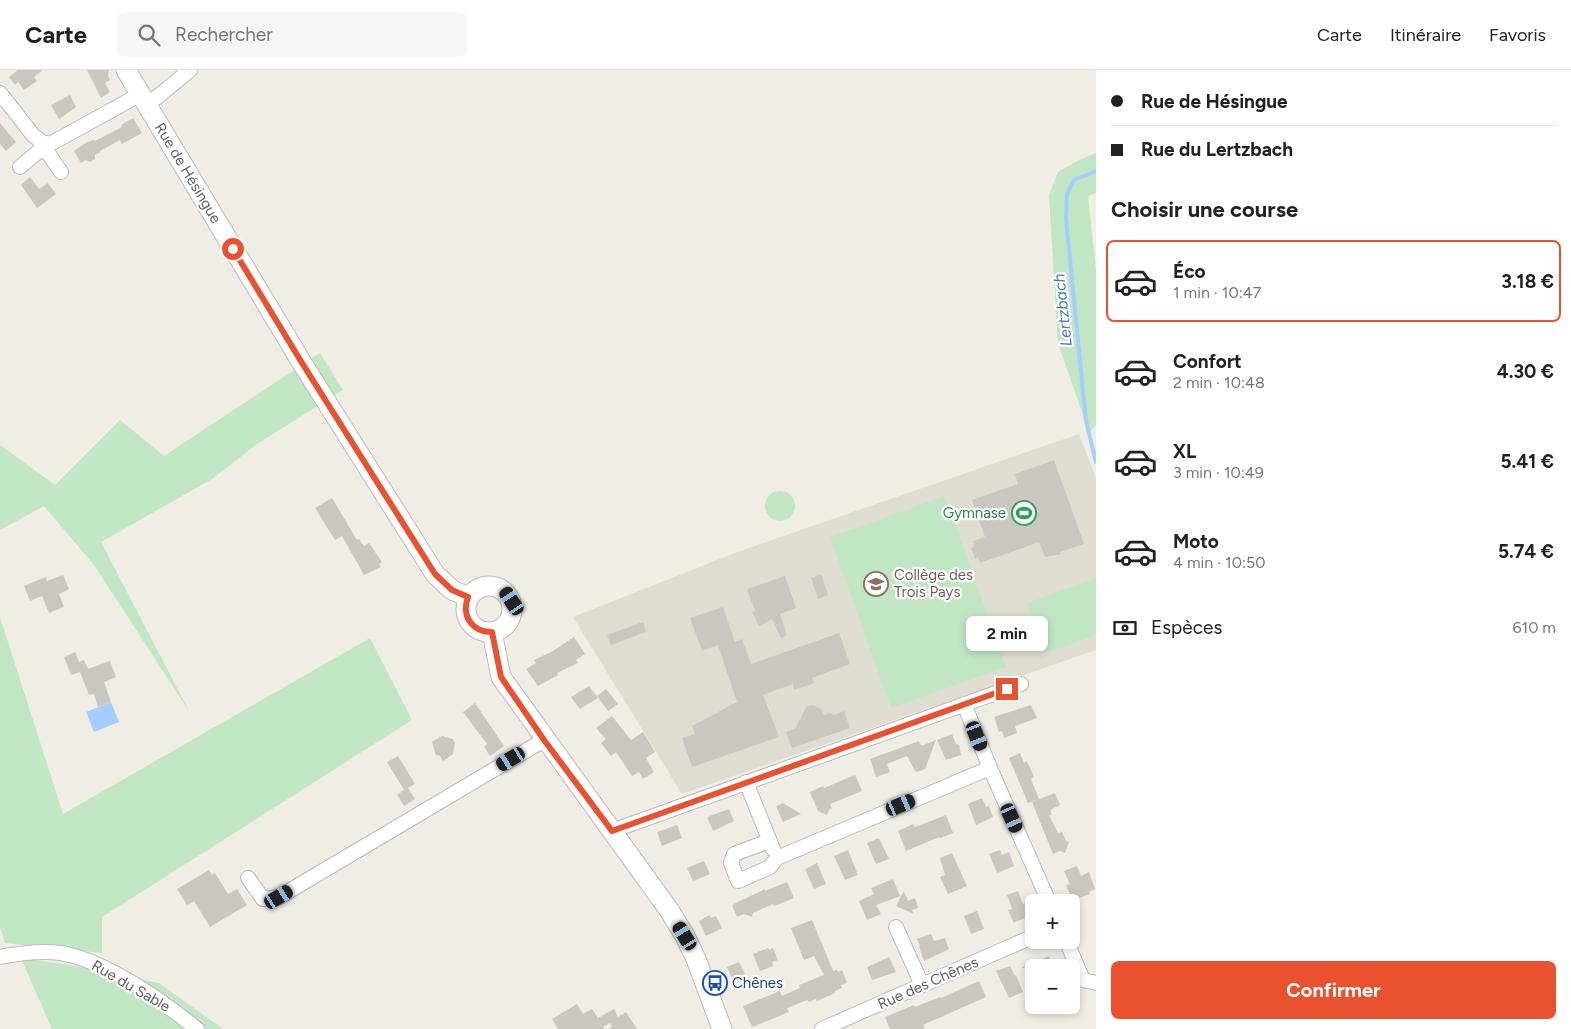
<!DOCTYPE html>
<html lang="fr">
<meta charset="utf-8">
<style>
:root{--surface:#fff;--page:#f6f6f6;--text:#202124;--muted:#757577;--line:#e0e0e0;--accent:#ea512f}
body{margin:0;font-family:Figtree,sans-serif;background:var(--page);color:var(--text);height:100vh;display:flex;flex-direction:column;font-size:19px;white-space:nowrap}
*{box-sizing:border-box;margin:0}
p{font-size:16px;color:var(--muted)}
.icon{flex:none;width:28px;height:28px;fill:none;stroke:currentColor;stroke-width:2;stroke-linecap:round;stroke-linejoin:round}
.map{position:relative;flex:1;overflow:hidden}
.sheet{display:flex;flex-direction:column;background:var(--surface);width:475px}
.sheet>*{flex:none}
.top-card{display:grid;align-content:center;height:110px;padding:0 15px;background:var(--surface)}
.fabs{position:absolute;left:1025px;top:824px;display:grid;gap:10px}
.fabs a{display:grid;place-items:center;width:55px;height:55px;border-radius:8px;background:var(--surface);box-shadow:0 2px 8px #0003;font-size:25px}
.end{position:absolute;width:22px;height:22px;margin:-11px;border:6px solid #ea512f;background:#fff;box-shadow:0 0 0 2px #fff}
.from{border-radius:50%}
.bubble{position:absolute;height:35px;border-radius:8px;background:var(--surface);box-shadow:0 2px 8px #0003;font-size:16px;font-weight:700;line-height:35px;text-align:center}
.car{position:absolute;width:15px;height:30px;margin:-15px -8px;border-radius:6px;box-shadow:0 0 4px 1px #0007;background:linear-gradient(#222 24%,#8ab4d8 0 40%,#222 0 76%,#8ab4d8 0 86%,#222 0)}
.top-card b{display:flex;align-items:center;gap:18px;height:48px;font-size:19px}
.top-card b+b{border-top:1px solid var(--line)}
.top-card i{width:12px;height:12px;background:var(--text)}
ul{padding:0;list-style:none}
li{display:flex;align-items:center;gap:15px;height:82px;margin:0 10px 8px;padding:0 5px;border:2px solid transparent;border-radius:8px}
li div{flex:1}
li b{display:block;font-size:19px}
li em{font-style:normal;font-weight:700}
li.current{border-color:var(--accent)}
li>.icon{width:45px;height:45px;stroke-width:1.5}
h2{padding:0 15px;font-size:22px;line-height:60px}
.pay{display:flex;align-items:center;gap:12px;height:55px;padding:0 15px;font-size:19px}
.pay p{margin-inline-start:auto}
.button{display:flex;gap:10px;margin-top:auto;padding:10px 15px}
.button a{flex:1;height:58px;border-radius:8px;background:var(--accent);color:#fff;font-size:20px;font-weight:700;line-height:58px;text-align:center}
header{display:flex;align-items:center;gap:30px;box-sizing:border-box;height:70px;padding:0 25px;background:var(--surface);border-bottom:1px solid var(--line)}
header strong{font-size:24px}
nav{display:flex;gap:28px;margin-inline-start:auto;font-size:18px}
.search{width:350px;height:45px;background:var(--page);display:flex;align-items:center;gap:12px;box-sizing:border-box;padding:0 18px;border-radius:8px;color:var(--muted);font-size:19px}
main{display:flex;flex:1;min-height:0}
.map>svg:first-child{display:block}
.education{fill:#dfddd2}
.green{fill:#c0e6c4}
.water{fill:#a4ceff}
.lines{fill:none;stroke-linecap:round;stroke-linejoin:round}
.stream{stroke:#a4ceff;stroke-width:4}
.building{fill:#cac7c1}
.street-casing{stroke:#b9bbc0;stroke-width:16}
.secondary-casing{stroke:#babcc2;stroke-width:21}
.street{stroke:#fff;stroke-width:14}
.secondary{stroke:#fff;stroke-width:19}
.route{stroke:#ea512f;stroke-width:6}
.labels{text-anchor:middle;stroke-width:4.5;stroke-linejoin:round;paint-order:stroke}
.street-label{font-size:15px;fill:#5c5f65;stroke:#fff}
.leisure-label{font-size:15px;fill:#27864d;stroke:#fff;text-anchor:end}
.education-label{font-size:15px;fill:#785e54;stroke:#fff;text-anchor:start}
.transit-label{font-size:15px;fill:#164399;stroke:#fff;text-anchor:start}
.water-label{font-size:16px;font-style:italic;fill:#4575c4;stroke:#fff}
</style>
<header>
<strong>Carte</strong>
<div class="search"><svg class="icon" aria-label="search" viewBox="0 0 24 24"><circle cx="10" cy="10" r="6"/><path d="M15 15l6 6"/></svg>Rechercher</div>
<nav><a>Carte</a><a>Itinéraire</a><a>Favoris</a></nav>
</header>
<main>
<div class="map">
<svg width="1096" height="959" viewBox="0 0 1096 959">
<rect width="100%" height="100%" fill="#efede4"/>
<path class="education" d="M1079 364 1096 408V580L682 724 573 547 740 481Z"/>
<path class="green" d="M1096 83V123L1088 126 1096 200V355L1089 363 1058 273 1049 125 1058 102 1079 90Z
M320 283 343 320 257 374 212 409 101 472 189 641 94 495 44 436 0 460V375L55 415 120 350 164 386Z
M765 436a15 15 0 1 1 30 0a15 15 0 1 1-30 0Z
M945 426 1006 597 891 638 830 467Z
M1096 508V565L1046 583 1027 533Z
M0 547 63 744 370 568 412 650 102 847V883L5 873 0 857Z
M21 888 69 895 159 913 223 959H52Z"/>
<path class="water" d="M111 632 119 652 94 662 86 642Z"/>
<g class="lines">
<path class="stream" d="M1096 101 1074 110 1067 124 1066 149 1086 351 1096 392"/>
</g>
<path class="building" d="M18 0H43L34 7 37 11 24 20 18 12 15 15 9 7Z
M87 0H109L108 5 110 10 105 13 110 22 101 28Z
M70 25 76 37 59 49 51 35Z
M133 48 142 63 122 74 120 70 100 81 101 82 95 85V89L90 92 86 90 81 93 74 81 87 72 94 70 95 71 122 57 121 55Z
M0 53 16 72 6 81 0 74Z
M30 107 39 119 48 113 56 124 37 138 21 115Z
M1054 390 1084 474 1060 482 1061 484 1045 487 1039 472 980 493 978 487 975 489 971 478 974 476 973 471 985 467 972 430 1018 414 1015 404Z
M332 428 357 470 359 469 364 476 369 473 382 492 379 494 381 497 364 505 342 466 335 470 315 438Z
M821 504 828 525 818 529 811 508Z
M63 505 69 519 59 524 64 537 49 543 42 526 30 531 24 516 46 507 47 511Z
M785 506 796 538 780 544 787 565 781 568 772 549 759 556 752 542 755 541 747 519Z
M723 537 735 572 742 569 751 594 839 563 850 594 812 608 814 613 794 620 793 614 763 625 779 667 692 697 682 668 695 664 692 656 737 632 718 575 702 581 690 548Z
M643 552 646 562 611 575 607 565Z
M574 567 585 584 576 590 578 593 557 603 558 605 538 616 526 599 536 593 534 590 553 581Z
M75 582 79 592 84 590 88 599 110 591 116 607 104 612 111 632 98 637 94 624 89 625 80 602 71 605 64 587Z
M589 616 598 628 580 639 571 627Z
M606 619 618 634 608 641 597 626Z
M475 633 504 676 490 686 484 677 487 674 463 642Z
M813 635 821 639 824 645 830 643 834 645 844 641 850 658 792 678 786 662 795 659 806 637Z
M1031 635 1037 648 1015 656 1017 663 1004 668 1002 661 999 662 994 647Z
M612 646 631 670 643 662 655 682 646 688 654 702 643 709 639 702 632 706 616 682 611 686 601 673 606 669 596 658Z
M952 664 956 674 959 675 961 685 946 690 937 670Z
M442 666 453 669 455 673 453 684 443 691 440 686 436 685 432 672Z
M936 670 925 699 917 702 915 701 907 686 887 694 890 702 876 707 870 689 919 671 921 676Z
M1020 683 1024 693 1027 691 1034 707 1031 709 1039 729 1028 733 1009 688Z
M398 686 415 714 408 718 415 729 404 736 397 725 404 720 387 692Z
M855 705 862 721 830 734 832 739 829 740 827 745 818 741 810 722 823 716 824 718Z
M1055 723 1060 735 1050 740 1052 745H1049L1058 763 1062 762 1066 771 1069 772 1065 783 1060 781 1053 784 1032 732Z
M982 728 986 737 989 736 993 747 976 755 968 734Z
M783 733 801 744 783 752 776 736Z
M729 739 734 751 713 761 707 747Z
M946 745 953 763 940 768 939 767 906 781 898 761 913 754 915 757Z
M677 755 682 768 662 776 657 762Z
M879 768 889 789 876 794 867 773Z
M848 780 858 805 845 810 834 786Z
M1000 780 1002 785 1009 782 1014 796 997 803 989 784Z
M952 783 967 816 948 824 940 807 945 805 940 788Z
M704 791 710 804 693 811 687 798Z
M817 793 826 814 814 819 805 799Z
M1077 796 1081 806 1089 802 1095 819 1089 822 1090 824 1079 828 1078 825 1072 828 1066 815 1070 814 1064 801Z
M209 800 212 805 215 803 228 824 237 819 247 835 210 857 194 831 187 835 177 819Z
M893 809 900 826 876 835 881 844 867 850 859 831 874 824 871 818Z
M787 812 794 828 774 836 773 834 753 843 752 847 744 844 737 847 732 835 765 819V821Z
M904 821 908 831 915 828 918 838 912 840 914 844 896 836Z
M1018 821 1023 834 1028 832 1033 844 1014 853 1008 840 1012 839 1007 825Z
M977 841 984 859 971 864 964 846Z
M709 845 711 848 716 846 722 858 706 866 699 851Z
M812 850 833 901 837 900 838 902 842 900 847 913 841 915 842 918 835 921V923L817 931 816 929 809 932 807 930 787 938 789 942 752 957 743 936 780 921 782 926 800 918 799 915 824 905 814 886 804 890 791 858Z
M931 864 934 871 945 868 949 879 924 891 919 877 920 876 917 869Z
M768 878 769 880 773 878 778 890 772 892 773 896 760 901 753 884Z
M1049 886 1054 898H1022V897Z
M889 887 896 902 872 910 867 897Z
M739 892 745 904 732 909 727 897Z
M1010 896 1015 906 1016 905 1023 922 1009 928 996 901Z
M979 911 986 927 923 955 925 959H890L885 947 914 935 915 937 940 927 941 928Z
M577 934 583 944 592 939 598 948 614 939 618 947 626 942 637 959H608L612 957 610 953 603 957 604 959H558L552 949Z"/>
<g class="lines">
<defs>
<path id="street" d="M0 23 33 65 42 72 50 74 141 24
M146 33 156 28 190 0
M40 80 48 83 61 102
M20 97 40 80 42 72
M964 634 990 698 1049 832
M746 712 773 779
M612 761 1021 614
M769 771 734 784 731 793 738 811 770 797 777 788 990 698
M248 808 263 829 279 827 544 670
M896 857 922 915
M1066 870 1083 910 1096 913
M0 887C20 883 40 880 61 883 106 891 162 931 197 959
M822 959 1034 866"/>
<path id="secondary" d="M126 0 302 293 435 504 452 520 468 527
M466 539a23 23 0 1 1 46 0a23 23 0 1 1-46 0Z
M492 562 501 607 669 840 685 866 696 889 722 959"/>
</defs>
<use href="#street" class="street-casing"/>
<use href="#secondary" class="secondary-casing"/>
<use href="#street" class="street"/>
<use href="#secondary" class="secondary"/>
</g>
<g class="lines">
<path class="route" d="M233 179 302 293 435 504 452 520 468 527C461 546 472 562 492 562L501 607 544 670 612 761 1007 619"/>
</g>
<defs>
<symbol id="stadium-ring" viewBox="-11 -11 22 22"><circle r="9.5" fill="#fff" stroke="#2e9e5b" stroke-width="1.5"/><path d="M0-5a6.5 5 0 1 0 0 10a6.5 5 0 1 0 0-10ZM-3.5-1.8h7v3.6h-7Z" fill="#2e9e5b"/></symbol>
<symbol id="school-ring" viewBox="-11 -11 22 22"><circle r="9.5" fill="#fff" stroke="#8d6e63" stroke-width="1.5"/><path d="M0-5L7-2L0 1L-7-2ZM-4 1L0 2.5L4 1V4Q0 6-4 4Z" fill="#8d6e63"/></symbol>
<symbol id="bus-ring" viewBox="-11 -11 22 22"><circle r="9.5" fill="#fff" stroke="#1a4fb4" stroke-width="1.5"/><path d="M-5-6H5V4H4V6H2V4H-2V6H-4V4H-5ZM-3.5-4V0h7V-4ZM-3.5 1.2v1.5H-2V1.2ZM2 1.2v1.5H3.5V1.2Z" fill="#1a4fb4"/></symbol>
</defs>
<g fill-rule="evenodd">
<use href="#stadium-ring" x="1010" y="429" width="28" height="28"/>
<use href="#school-ring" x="862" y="500" width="28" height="28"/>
<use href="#bus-ring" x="701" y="899" width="28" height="28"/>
</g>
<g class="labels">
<g class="street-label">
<text transform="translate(188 103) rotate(59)" y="5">Rue de Hésingue</text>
<text transform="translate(928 913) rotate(-24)" y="5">Rue des Chênes</text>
<text transform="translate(131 916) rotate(30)" y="5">Rue du Sable</text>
</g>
<g class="leisure-label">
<text x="1006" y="448">Gymnase</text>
</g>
<g class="education-label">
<text x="894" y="510">Collège des<tspan x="894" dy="17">Trois Pays</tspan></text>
</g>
<g class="transit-label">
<text x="732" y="918">Chênes</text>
</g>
<g class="water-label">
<text transform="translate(1062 240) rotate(-96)" y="6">Lertzbach</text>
</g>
</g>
</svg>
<div class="fabs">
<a>+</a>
<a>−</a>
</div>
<i class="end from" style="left:233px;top:179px"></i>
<i class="end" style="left:1007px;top:619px"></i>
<div class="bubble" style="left:966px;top:546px;width:82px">2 min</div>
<i class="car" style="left:512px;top:531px;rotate:326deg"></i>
<i class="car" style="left:977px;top:666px;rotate:158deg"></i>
<i class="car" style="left:511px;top:689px;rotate:239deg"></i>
<i class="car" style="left:901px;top:735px;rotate:67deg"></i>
<i class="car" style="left:1012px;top:748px;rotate:156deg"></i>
<i class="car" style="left:279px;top:827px;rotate:59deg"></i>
<i class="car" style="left:685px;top:866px;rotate:328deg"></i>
</div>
<section class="sheet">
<div class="top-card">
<b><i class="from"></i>Rue de Hésingue</b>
<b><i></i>Rue du Lertzbach</b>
</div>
<h2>Choisir une course</h2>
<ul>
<li class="current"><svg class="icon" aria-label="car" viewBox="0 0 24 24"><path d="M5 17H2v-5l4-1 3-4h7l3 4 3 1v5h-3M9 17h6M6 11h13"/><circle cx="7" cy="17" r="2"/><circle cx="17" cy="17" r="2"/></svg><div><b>Éco</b><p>1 min · 10:47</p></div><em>3.18 €</em></li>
<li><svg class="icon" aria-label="car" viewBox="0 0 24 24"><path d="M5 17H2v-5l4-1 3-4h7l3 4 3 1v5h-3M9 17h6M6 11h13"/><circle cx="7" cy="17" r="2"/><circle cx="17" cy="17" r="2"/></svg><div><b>Confort</b><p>2 min · 10:48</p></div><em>4.30 €</em></li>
<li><svg class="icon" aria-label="car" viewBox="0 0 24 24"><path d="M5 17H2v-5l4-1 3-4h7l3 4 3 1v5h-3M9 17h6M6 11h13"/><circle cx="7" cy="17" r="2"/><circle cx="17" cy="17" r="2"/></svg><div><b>XL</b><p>3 min · 10:49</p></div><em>5.41 €</em></li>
<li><svg class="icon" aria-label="car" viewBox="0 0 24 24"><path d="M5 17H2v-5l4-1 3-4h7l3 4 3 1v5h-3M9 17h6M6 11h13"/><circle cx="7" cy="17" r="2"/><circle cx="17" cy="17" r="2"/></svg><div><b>Moto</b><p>4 min · 10:50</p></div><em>5.74 €</em></li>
</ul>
<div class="pay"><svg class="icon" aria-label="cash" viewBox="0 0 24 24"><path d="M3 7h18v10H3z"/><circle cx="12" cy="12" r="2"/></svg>Espèces<p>610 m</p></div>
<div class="button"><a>Confirmer</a></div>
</section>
</main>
